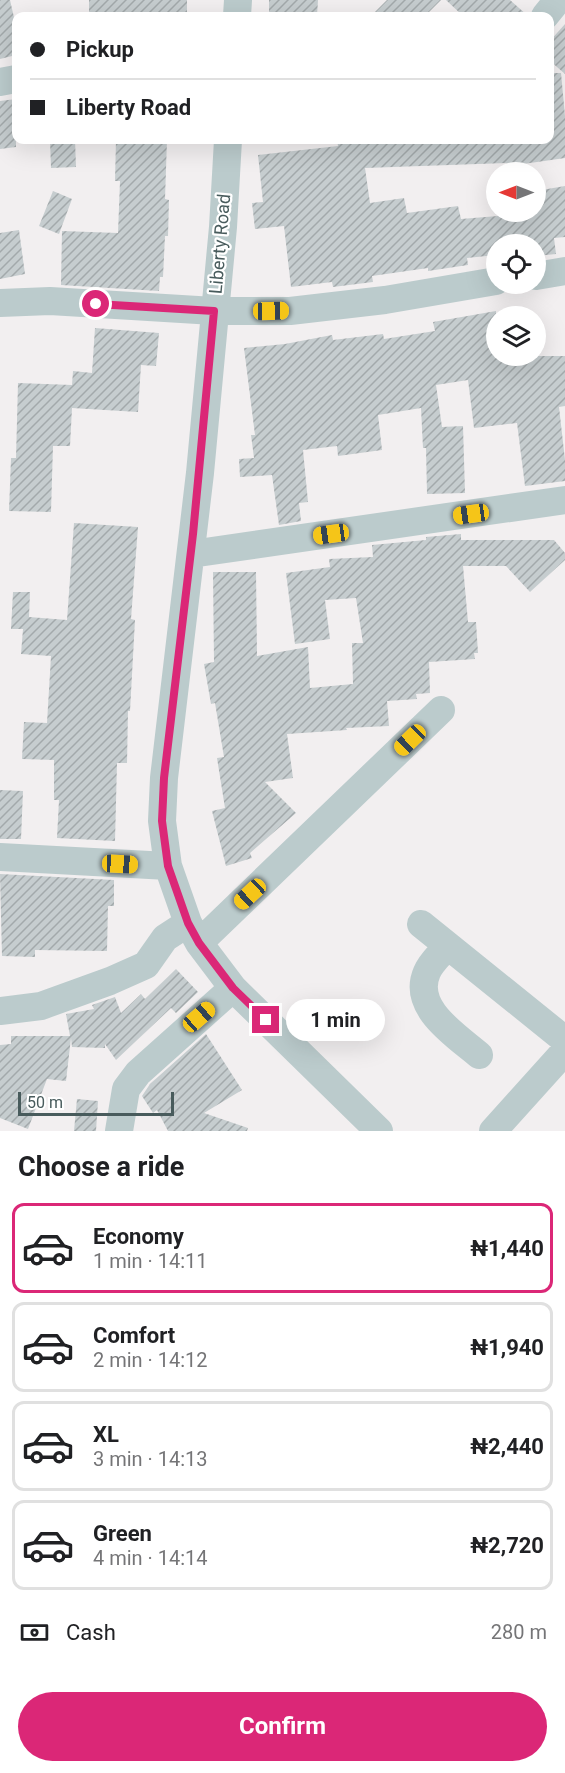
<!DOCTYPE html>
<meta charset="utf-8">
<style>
:root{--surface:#fff;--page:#f6f6f6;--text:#202124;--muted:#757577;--line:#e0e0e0;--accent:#db2777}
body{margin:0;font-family:Roboto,sans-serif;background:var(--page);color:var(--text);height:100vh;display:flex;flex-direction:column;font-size:22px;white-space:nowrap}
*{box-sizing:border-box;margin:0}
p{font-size:20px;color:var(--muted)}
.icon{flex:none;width:33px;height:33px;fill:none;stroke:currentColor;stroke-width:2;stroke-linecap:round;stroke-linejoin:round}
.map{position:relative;height:1131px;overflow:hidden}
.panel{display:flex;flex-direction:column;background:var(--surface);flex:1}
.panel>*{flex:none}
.guide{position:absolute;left:12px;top:12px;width:542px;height:132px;border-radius:12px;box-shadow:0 6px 24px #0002;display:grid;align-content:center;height:132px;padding:0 18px;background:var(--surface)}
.needle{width:39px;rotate:270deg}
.fabs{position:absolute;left:486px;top:162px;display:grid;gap:12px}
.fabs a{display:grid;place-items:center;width:60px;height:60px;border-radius:50%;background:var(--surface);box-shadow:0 6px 24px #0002;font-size:30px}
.scale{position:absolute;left:18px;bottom:15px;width:156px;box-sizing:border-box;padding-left:6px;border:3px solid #485b5c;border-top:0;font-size:16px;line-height:21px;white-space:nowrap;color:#485b5c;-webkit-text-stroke:4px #fff;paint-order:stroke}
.end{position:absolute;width:27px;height:27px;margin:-14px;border:8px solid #db2777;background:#fff;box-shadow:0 0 0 3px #fff}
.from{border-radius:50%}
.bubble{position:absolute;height:42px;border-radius:21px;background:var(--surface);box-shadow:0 6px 24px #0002;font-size:20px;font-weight:700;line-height:42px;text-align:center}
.car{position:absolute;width:18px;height:36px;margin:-18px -9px;border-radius:8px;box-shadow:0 0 4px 2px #0007;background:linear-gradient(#f5c518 24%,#345 0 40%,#f5c518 0 76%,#345 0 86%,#f5c518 0)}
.guide b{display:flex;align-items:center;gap:21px;height:57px;font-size:22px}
.guide b+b{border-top:2px solid var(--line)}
.guide i{width:15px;height:15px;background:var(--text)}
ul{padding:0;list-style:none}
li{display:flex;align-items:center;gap:18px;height:90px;margin:0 12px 9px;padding:0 6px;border:3px solid var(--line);border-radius:12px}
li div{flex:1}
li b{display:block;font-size:22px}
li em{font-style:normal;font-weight:700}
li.active{border-color:var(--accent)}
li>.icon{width:54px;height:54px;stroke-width:1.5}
h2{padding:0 18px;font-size:27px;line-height:72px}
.pay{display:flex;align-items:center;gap:15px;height:66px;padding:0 18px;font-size:22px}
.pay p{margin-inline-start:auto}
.action{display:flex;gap:12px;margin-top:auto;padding:12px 18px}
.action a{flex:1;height:69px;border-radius:36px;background:var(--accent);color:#fff;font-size:24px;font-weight:700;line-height:69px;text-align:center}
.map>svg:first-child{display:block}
.building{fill:url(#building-hatch)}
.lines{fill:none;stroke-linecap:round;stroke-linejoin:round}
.minor{stroke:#bbcbcc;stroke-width:28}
.route{stroke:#db2777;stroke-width:8}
.labels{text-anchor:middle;stroke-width:4.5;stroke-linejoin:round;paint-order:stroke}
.street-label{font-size:18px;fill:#485b5c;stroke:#fff}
</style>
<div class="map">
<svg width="565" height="1131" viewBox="0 0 565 1131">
<defs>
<pattern id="building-hatch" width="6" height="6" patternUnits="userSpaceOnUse" patternTransform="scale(1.5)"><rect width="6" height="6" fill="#c6cdcf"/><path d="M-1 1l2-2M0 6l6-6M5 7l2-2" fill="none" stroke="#a3a9ab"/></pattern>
</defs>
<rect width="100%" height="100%" fill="#f2eff0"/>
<path class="building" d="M0 0H10L16 26V55L0 59Z
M89 0H187V16H89Z
M269 0H318L317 16 269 15Z
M387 0H441L425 16H371Z
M446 0H510L528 16H463Z
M565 24V74L549 60V42Z
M549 73H561L565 116V158L509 166 506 163 365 168 370 203 404 198 407 213 458 206 461 219 536 213V191L565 186V237L554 238 556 254 536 256V244H496V255L467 258 468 265 428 271V268L372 276 373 282 333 287 332 282 291 287 284 226 255 229 252 203 263 202 258 155 338 146 337 140H549Z
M16 99V147L0 149V101Z
M50 140H75L76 167 51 168Z
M116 140H167L165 199 169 200 168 236H165L163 277H160L159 291 61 285 62 231 118 233 120 181H115Z
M53 191 72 199 59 234 39 226Z
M19 230 25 274 0 279V233Z
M496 311V356H565V406L559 407 565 460V481L525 486 517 423 474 428 468 380 436 385 442 427 463 426 465 493 427 494 426 448H423L421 408 378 415 382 450 338 456 337 446 303 450 308 502 299 503 301 521 279 525 272 475 240 477 239 459 254 458 251 435H255L244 348 285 344 332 335 333 340 383 334 384 339 435 331 433 322Z
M95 328 159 333 156 366 141 365 138 412 72 408 70 446H53L51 512 9 511 11 458H16L18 383 72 385 73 371 92 373Z
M74 523 138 527 131 619 135 620 130 711H128L127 763H117L115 841 57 838 59 800H54V760L22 759 24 722 47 723 51 656 21 654 23 629H11L13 592H30L29 617 67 620Z
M461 534V540H554L565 553V560L530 592 506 566H463L468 622H476L478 653H474L475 659 429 662 430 693 416 694 417 699 387 701 389 726 346 728 347 730 287 734 293 778 265 782 296 813 250 853 252 858 226 866 212 811 225 808 217 758 224 757 215 703 211 704 204 664 214 662 213 572H256L257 656 308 647 310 688 353 684 352 643H363L356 598 325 600 330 639 295 644 286 573 330 567 329 559 373 557 372 545 426 540V537Z
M0 790 23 791 21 839H0Z
M0 874 114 880V906H108L107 951 35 950V957L2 956Z
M176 969 198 992 176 1013 171 1008 116 1060 105 1044V1048L72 1047 71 1038 66 1081 47 1079 28 1129 0 1118V1045L11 1044V1036H70L66 1014 94 1009 92 1005 115 997 121 1013 141 994 145 999Z
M206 1034 242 1090 204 1113 248 1128 247 1131H168L157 1110 153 1113 142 1096 150 1084Z
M77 1099 98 1101 96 1131H74Z"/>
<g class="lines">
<path class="minor" d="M237 16 238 0
M545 16 558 0
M0 82 16 79
M228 140 223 227 200 473 164 778 162 821 168 866 188 923 199 943 233 988 379 1131
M536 276 565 271
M0 303 50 301 214 311H290L385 300 496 281
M191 554 565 500
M0 857 168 866
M421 924 565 1040
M199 943 441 710
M447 946C441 954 431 962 427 972 411 1008 457 1036 479 1055
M0 1011 41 1006 110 981 146 965 165 938 188 923
M119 1131 126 1089 138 1073 233 988
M493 1131 565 1051"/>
</g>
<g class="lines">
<path class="route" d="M96 304 214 311 193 534 164 778 162 821 168 866 188 923 199 943 233 988 266 1020"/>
</g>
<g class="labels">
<g class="street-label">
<text transform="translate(220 244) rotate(-85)" y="6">Liberty Road</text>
</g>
</g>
</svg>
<div class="fabs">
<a><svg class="needle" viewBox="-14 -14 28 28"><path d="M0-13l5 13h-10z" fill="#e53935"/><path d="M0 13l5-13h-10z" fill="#757577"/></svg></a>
<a><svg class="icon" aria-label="locate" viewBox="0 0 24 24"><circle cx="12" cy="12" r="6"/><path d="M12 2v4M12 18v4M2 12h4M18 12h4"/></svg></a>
<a><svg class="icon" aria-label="layers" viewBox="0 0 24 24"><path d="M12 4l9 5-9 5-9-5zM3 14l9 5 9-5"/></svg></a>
</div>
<div class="scale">50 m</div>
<i class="end from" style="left:96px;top:304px"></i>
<i class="end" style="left:266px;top:1020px"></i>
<div class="bubble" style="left:286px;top:999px;width:99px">1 min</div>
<i class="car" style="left:271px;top:311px;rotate:89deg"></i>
<i class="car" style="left:471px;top:514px;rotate:262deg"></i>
<i class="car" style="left:331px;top:534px;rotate:262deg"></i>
<i class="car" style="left:410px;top:740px;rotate:226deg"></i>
<i class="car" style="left:120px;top:864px;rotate:93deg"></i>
<i class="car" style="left:250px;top:894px;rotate:227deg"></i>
<i class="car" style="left:199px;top:1017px;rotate:49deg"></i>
<div class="guide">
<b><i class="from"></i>Pickup</b>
<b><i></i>Liberty Road</b>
</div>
</div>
<section class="panel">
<h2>Choose a ride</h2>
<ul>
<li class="active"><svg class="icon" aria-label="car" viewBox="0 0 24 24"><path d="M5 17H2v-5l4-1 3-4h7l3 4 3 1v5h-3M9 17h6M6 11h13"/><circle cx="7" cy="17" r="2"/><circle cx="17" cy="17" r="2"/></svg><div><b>Economy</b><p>1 min · 14:11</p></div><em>₦1,440</em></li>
<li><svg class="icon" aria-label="car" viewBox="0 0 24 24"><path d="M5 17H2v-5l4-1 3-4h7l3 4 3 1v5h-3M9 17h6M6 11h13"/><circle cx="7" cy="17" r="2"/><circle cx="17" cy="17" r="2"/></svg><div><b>Comfort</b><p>2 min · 14:12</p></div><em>₦1,940</em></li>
<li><svg class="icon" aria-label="car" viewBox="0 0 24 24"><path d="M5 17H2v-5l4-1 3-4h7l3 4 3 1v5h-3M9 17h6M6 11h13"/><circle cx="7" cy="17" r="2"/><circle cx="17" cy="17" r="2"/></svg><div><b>XL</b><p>3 min · 14:13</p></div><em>₦2,440</em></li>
<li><svg class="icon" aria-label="car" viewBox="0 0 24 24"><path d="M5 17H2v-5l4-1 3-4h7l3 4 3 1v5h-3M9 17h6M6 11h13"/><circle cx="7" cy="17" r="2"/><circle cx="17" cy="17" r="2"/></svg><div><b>Green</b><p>4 min · 14:14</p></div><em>₦2,720</em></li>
</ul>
<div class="pay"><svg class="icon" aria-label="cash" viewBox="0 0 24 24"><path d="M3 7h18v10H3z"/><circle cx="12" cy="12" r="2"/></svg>Cash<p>280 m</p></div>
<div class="action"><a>Confirm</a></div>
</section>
